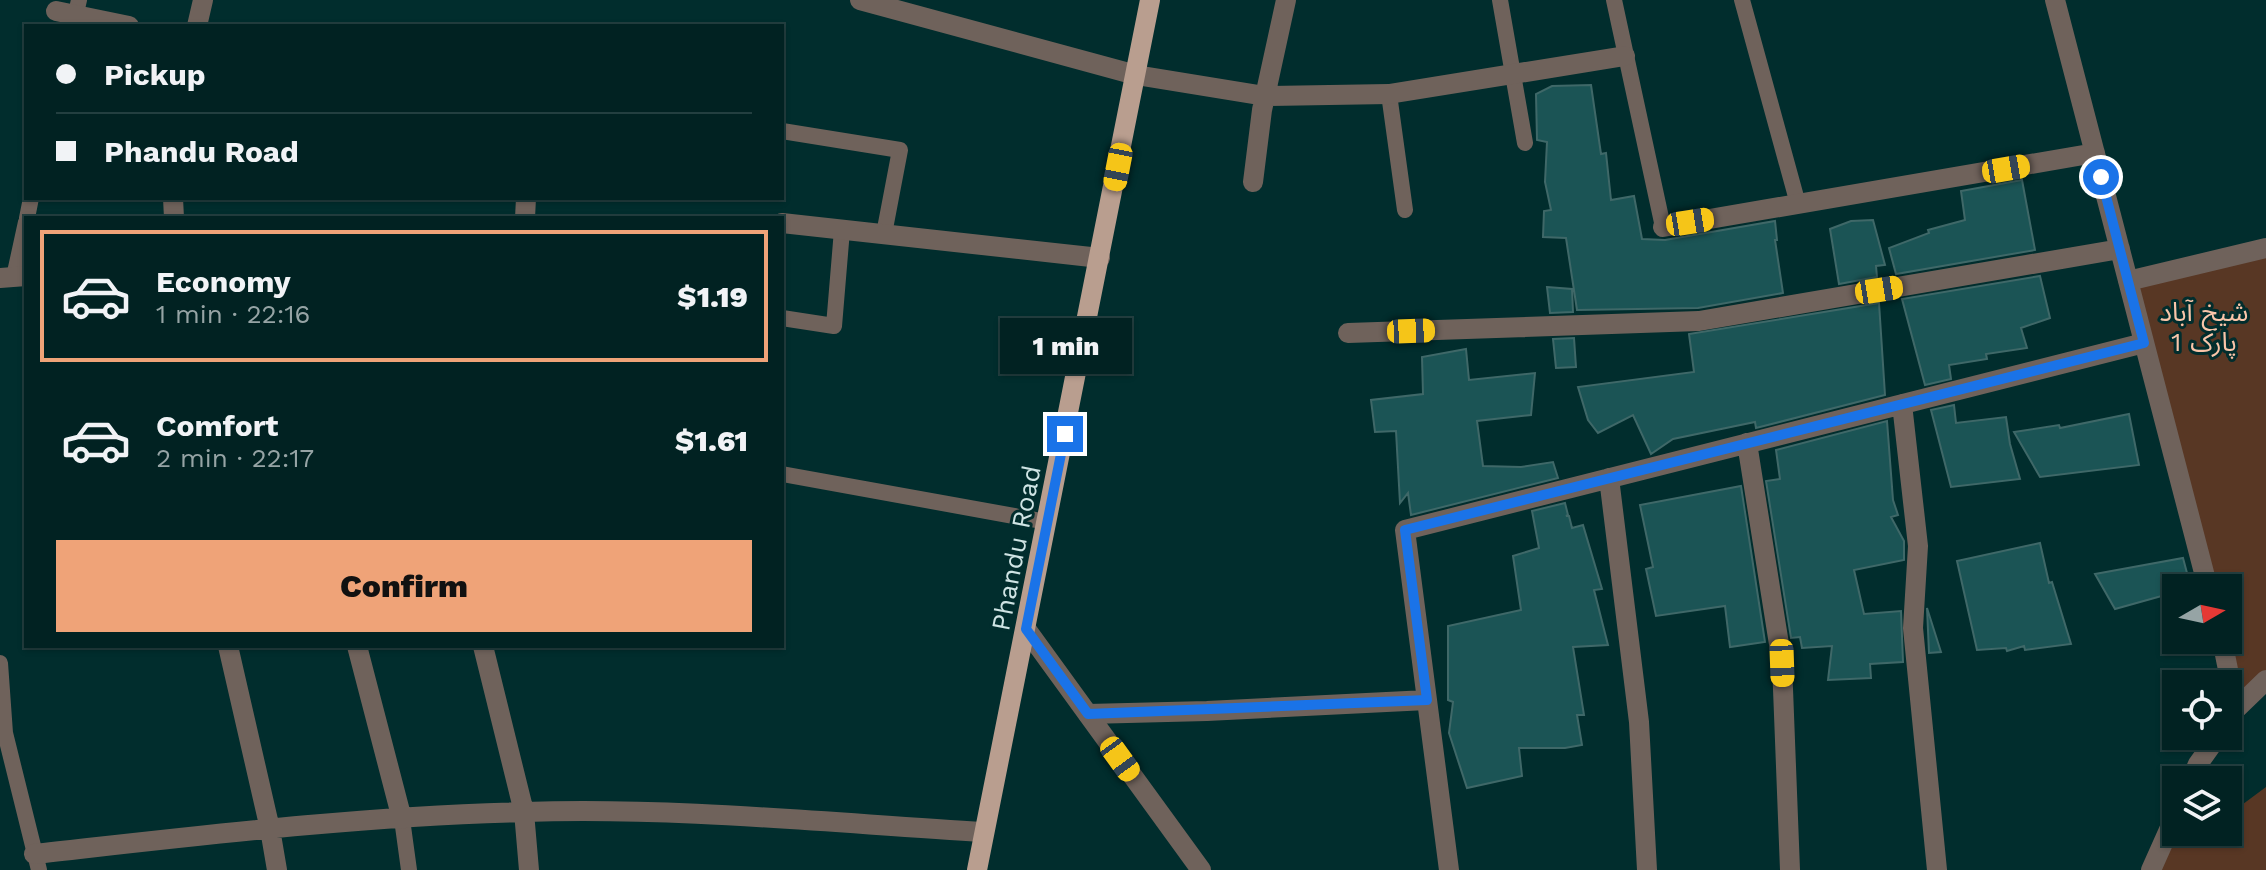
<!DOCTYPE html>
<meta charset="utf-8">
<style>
:root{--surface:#012222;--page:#0b2a2a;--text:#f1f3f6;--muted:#96a4a5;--line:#233f40;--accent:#efa378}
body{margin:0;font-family:"Work Sans","Noto Sans Arabic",sans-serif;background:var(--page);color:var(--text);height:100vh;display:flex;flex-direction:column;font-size:30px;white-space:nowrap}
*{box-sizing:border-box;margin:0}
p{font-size:26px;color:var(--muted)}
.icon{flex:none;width:44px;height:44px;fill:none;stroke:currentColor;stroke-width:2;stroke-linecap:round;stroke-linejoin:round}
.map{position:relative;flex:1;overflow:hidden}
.sheet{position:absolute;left:24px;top:216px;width:760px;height:432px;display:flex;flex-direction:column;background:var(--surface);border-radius:0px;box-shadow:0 2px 6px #0004,0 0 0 2px var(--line)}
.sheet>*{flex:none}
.banner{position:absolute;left:24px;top:24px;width:760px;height:176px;border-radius:0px;box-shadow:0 2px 6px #0004,0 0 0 2px var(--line);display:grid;align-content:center;height:176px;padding:0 32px;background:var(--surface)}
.needle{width:52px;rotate:81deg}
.controls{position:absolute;left:2162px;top:574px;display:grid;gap:16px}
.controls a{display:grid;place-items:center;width:80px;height:80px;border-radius:0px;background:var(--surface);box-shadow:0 2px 6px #0004,0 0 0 2px var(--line);font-size:40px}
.end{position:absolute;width:36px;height:36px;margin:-18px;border:10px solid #1a73e8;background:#fff;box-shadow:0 0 0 4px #fff}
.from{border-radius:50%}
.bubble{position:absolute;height:56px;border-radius:0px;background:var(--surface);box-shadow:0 2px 6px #0004,0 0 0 2px var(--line);font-size:26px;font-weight:800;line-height:56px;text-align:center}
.car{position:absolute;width:24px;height:48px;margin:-24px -12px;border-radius:10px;box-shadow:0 0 6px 2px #0007;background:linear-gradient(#f5c518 24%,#345 0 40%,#f5c518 0 76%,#345 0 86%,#f5c518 0)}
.banner b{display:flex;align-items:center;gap:28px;height:76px;font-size:30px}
.banner b+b{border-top:2px solid var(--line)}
.banner i{width:20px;height:20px;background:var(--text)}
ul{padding:14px 0 0;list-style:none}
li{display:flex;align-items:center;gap:24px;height:132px;margin:0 16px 12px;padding:0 16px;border:4px solid transparent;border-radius:0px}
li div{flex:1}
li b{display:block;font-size:30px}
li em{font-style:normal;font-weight:800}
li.on{border-color:var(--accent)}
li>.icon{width:72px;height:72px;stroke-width:1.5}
.cta{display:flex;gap:16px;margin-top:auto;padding:16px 32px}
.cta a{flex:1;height:92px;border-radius:0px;background:var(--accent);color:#111;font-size:32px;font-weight:800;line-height:92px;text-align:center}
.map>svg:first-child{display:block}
.green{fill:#583724}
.building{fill:#1b5455;stroke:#3f6868;stroke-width:2}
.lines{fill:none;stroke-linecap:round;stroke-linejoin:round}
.service{stroke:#6f625b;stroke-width:16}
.minor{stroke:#6f625b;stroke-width:20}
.tertiary{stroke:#6f625b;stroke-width:20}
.primary{stroke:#b99e8f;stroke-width:20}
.route{stroke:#1a73e8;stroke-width:10}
.labels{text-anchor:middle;stroke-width:6;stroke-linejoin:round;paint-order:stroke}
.park-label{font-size:26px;fill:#f9c5a9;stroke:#012d2d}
.street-label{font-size:26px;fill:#cfe4e4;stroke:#012d2d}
</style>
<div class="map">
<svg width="2266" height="870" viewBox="0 0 2266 870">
<rect width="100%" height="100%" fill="#012d2d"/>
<path class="green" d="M2266 248V680L2236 709 2228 640V588H2208L2128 281Z
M2266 787V870H2151L2176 832H2228V800L2235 810Z"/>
<path class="building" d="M1591 85 1601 154 1606 153 1611 200 1634 196 1642 239 1665 240 1775 221 1777 240H1775L1783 293 1698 308 1577 310 1566 238 1543 237 1544 211 1551 210 1545 182 1547 142 1537 140 1536 94 1552 86Z
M2022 180 2035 250 1896 274 1889 248 1929 233 1928 230 1965 220 1961 191Z
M1873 220 1885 265 1876 266 1877 277 1839 284 1830 229 1851 221Z
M2040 276 2050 318 2021 328 2027 348 1986 354 1987 359 1949 365 1951 379 1925 385 1902 299Z
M1547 287 1572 289 1573 312 1550 313Z
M1879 303 1885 395 1756 428 1755 422 1673 439 1651 454 1633 415 1598 433 1588 420 1578 387 1694 372 1689 334Z
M1574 338 1576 367 1556 368 1553 339Z
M1466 349 1469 380 1535 373 1531 415 1477 421 1483 466 1521 467 1553 462 1558 478 1411 515 1408 493 1400 503 1396 431 1375 432 1371 400 1423 394 1422 357Z
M1954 405 1956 423 2006 417 2010 444 2020 479 1951 487 1931 410Z
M2129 414 2139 465 2040 477 2014 432 2059 425 2060 428Z
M1887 421 1893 500 1898 515 1891 517 1904 541V560L1854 570 1864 614 1901 611 1903 662 1870 664 1871 678 1828 680 1832 646 1802 648 1800 637 1791 638 1766 481 1780 479 1776 450Z
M1741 486 1765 642 1730 647 1725 606 1656 616 1646 569 1653 567 1640 505Z
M1565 503 1568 515 1566 516H1569L1572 528 1583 525 1602 589 1594 590 1608 645 1573 647 1584 715H1577L1582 745 1565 748H1519L1522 776 1467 788 1449 733 1453 702 1448 700V626L1521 610 1513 556 1539 548 1532 511Z
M2040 543 2049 583 2052 582 2071 644 2025 650 2024 646 2007 651 2006 648 1977 650 1957 561Z
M2183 558 2191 588H2176V592L2115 609 2095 574Z
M1927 608 1941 652 1929 653Z"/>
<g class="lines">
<path class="service" d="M1500 0 1525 143
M1614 0 1663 227
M1742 0 1798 204
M73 26 79 0
M1389 94 1405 210
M782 131 900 150 884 234
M27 218 31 198
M14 277 26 222
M782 318 834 326 842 230
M782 474 1047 522
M0 663 5 733 39 870
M402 819 409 870"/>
<path class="minor" d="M860 0 1136 75 1265 96 1389 94 1625 56
M2055 0 2208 588
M56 11 129 26
M197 26 203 0
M1253 182 1262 110 1286 0
M173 198 174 218
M525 218 526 198
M782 223 1100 258
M1663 227 2095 153
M0 278 26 276
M2128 281 2266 248
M1348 333 1699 321 2120 249
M1902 404 1918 546 1913 628 1937 870
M1747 443 1782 663 1790 870
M1609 478 1639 722 1647 870
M2222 640 2236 709 2228 721
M228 646 270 829 277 870
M357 646 402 819
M483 646 524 812 529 870
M2236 709 2266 680
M1088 714 1207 711 1427 700
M2191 780 2198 764 2218 736
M34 854C197 836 360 816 524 812 677 807 831 823 984 832
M1449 870 1405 530 2144 343
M2151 870 2176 814"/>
<path class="tertiary" d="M1026 629 1201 870"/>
<path class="primary" d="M977 870 1150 0"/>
</g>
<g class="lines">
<path class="route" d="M1065 434 1026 629 1088 714 1427 700 1405 530 2144 343 2101 177"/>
</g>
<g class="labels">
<g class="park-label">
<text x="2204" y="321">شیخ آباد<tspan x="2204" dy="30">پارک 1</tspan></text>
</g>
<g class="street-label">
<text transform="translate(1016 548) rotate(-79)" y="9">Phandu Road</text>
</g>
</g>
</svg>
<div class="controls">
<a><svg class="needle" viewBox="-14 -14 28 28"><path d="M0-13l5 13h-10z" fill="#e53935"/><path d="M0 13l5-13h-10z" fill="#96a4a5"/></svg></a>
<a><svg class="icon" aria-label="locate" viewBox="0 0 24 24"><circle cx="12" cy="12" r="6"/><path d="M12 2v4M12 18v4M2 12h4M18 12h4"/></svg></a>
<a><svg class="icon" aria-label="layers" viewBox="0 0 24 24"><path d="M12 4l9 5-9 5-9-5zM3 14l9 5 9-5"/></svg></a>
</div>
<i class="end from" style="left:2101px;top:177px"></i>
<i class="end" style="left:1065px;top:434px"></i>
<div class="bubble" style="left:1000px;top:318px;width:132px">1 min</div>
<i class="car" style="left:1118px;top:167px;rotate:191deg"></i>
<i class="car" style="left:2006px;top:169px;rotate:80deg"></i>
<i class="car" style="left:1690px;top:222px;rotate:81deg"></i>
<i class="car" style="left:1879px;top:290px;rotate:81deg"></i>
<i class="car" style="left:1411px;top:331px;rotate:88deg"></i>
<i class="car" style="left:1782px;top:663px;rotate:178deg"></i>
<i class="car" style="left:1120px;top:759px;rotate:144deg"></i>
<div class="banner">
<b><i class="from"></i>Pickup</b>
<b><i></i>Phandu Road</b>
</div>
<section class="sheet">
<ul>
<li class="on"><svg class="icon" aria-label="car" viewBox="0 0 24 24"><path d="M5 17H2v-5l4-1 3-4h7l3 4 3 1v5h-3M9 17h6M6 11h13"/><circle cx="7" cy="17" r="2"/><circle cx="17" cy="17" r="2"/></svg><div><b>Economy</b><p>1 min · 22:16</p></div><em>$1.19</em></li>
<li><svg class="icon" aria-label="car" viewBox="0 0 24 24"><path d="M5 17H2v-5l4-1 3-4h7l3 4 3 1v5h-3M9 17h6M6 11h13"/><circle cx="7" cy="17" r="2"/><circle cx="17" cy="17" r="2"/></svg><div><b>Comfort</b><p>2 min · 22:17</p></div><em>$1.61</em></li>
</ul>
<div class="cta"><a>Confirm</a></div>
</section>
</div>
